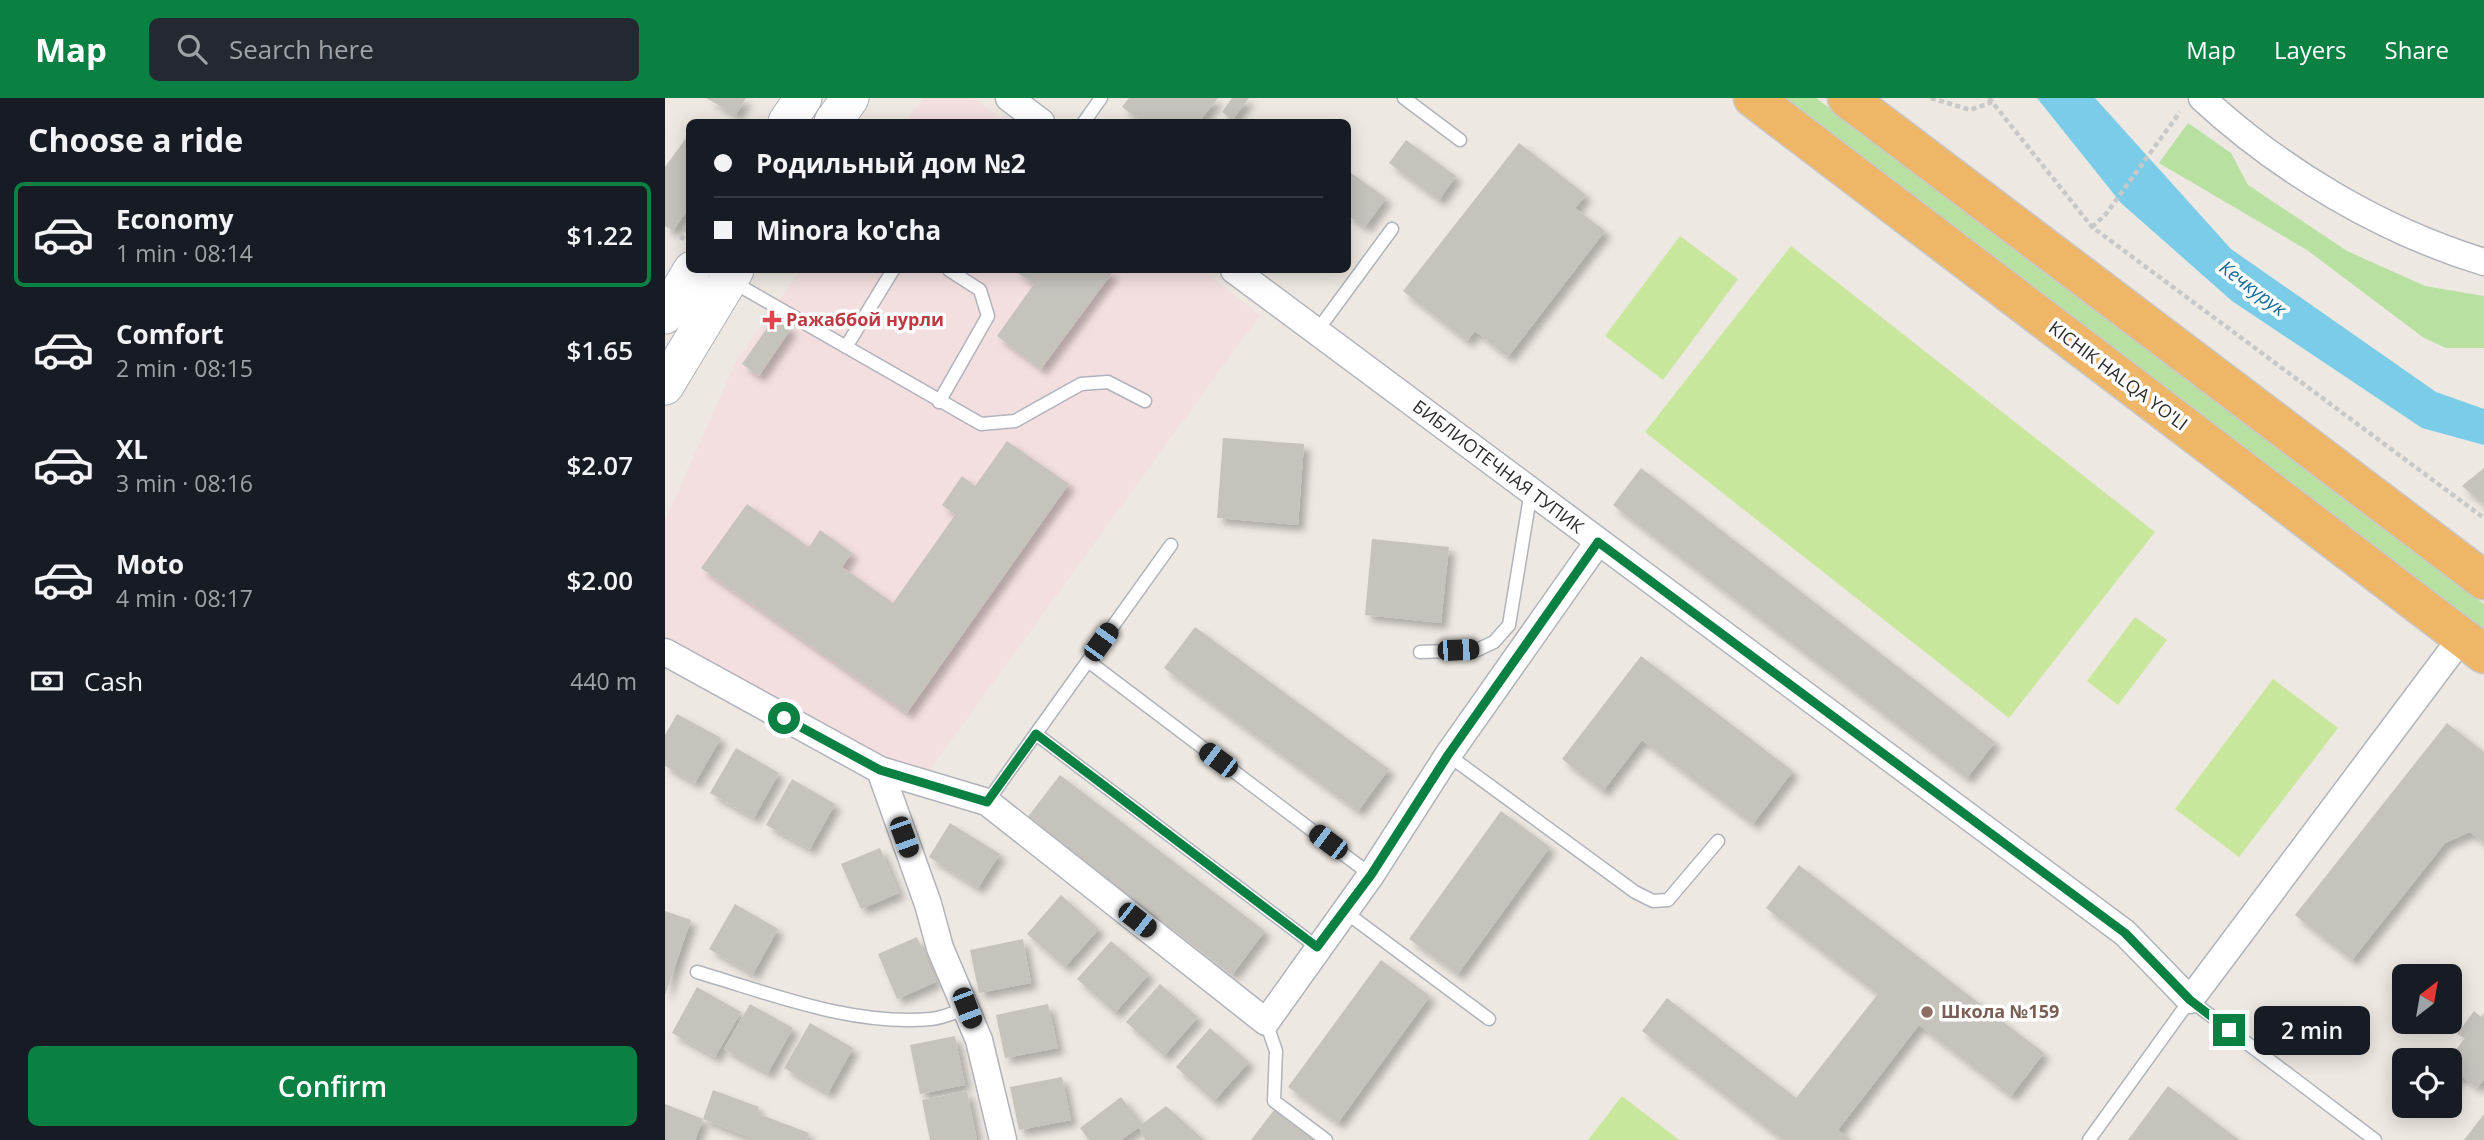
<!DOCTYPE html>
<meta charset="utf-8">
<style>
:root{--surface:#171b24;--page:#242831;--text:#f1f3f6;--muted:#9ea1a6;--line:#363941;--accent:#0b8043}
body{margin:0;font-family:"Open Sans",sans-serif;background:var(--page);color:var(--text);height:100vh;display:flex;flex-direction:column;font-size:26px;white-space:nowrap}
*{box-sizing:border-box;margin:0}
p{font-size:23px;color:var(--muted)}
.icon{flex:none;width:38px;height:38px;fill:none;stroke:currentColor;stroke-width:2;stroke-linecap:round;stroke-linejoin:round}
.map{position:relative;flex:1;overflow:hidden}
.details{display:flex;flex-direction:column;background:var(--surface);width:665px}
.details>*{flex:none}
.top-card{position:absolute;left:21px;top:21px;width:665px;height:154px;border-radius:10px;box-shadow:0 4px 18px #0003;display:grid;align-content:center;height:154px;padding:0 28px;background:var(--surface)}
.needle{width:46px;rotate:31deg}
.controls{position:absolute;left:1727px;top:866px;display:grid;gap:14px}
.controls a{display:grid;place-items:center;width:70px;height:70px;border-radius:10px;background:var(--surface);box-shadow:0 4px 18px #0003;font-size:35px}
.end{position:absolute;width:32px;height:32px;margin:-16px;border:9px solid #0b8043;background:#fff;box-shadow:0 0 0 4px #fff}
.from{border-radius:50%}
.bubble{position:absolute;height:49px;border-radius:10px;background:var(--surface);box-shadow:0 4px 18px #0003;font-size:23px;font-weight:600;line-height:49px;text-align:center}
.car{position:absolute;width:21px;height:42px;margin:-21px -10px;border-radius:9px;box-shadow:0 0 5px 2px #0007;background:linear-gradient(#222 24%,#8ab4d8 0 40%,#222 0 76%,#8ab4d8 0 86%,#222 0)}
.top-card b{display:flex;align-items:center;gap:24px;height:66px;font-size:26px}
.top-card b+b{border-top:2px solid var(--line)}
.top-card i{width:18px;height:18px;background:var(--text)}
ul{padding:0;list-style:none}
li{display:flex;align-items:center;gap:21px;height:105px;margin:0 14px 10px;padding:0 14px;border:4px solid transparent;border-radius:10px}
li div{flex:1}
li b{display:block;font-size:26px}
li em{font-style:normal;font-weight:600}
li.selected{border-color:var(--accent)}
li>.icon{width:63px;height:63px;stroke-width:1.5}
h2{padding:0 28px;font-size:32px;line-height:84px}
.pay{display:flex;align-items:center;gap:18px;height:77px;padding:0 28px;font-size:26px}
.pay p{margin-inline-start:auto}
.action{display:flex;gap:14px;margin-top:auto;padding:14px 28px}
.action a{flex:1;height:80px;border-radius:10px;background:var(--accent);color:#fff;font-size:28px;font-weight:600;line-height:80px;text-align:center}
header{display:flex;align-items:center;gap:42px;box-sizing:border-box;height:98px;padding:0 35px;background:var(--accent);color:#fff}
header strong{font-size:33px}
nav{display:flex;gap:38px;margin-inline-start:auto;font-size:24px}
.search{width:490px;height:63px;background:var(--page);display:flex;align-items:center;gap:18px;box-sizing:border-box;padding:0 24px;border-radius:10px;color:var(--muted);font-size:26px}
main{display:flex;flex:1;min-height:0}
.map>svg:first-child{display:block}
.medical{fill:#f3dfe0}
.green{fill:#b7e0a1}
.pitch{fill:#c8e79d}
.water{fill:#7bcce8}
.building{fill:#c6c2bc;filter:url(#shadow)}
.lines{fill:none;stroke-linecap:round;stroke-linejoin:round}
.service-casing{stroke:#b1b3bc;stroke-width:15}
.minor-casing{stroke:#b1b3bc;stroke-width:29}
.secondary-casing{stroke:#b1b3bc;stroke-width:39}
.trunk-casing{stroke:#c8c8c8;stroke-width:41}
.path{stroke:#c8c8c8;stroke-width:4.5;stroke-dasharray:5 3.5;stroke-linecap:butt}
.service{stroke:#fff;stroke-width:12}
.minor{stroke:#fff;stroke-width:26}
.secondary{stroke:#fff;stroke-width:37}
.trunk{stroke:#efb667;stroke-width:38}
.route{stroke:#0b8043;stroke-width:9}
.health-dot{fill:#e0444e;stroke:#fff;stroke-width:2.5}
.education-dot{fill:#8d6e63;stroke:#fff;stroke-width:2.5}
.labels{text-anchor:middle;stroke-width:7;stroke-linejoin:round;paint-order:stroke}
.health-label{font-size:18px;font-weight:bold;fill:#be3a42;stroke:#fff;text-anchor:start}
.street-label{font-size:18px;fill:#2d2d2d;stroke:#fff}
.education-label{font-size:18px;font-weight:bold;fill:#785e54;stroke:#fff;text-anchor:start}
.water-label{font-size:19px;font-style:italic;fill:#166c98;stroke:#fff}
</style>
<header>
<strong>Map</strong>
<div class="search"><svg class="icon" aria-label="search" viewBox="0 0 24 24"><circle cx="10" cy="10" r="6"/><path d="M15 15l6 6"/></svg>Search here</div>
<nav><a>Map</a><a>Layers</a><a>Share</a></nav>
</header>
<main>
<section class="details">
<h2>Choose a ride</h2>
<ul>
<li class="selected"><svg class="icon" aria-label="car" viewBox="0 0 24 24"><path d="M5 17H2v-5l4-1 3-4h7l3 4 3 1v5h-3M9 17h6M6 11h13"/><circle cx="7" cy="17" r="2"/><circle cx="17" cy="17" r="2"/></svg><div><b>Economy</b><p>1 min · 08:14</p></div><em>$1.22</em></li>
<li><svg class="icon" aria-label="car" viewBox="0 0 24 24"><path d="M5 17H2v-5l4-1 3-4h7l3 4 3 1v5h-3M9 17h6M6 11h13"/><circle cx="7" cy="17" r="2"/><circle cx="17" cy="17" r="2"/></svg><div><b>Comfort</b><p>2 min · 08:15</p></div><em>$1.65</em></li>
<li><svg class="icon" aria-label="car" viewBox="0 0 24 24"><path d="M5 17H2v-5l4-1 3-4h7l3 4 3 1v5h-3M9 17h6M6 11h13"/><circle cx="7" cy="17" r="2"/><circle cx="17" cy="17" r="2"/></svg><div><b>XL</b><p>3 min · 08:16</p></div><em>$2.07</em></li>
<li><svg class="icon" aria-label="car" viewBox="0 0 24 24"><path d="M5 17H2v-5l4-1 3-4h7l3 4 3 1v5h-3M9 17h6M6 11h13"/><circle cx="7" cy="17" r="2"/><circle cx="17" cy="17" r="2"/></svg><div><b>Moto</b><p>4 min · 08:17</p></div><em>$2.00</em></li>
</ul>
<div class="pay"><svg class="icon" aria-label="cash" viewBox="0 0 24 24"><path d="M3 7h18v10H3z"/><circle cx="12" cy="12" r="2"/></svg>Cash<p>440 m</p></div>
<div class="action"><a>Confirm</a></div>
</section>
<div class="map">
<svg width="1819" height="1042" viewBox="0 0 1819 1042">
<defs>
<filter id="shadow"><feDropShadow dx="6" dy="6" stdDeviation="3.5" flood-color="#0004"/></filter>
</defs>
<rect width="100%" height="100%" fill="#ede8e1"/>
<path class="medical" d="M258 0H309L340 24H240Z
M136 172H537L595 217 258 681 0 541V422L71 263Z"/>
<path class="green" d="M1119 0H1151L1819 506V533Z
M1523 25 1566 55 1583 87 1682 153 1760 188 1819 198V250H1781L1759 240 1642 152 1494 65Z"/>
<path class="pitch" d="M1015 138 1073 181 998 282 940 238Z
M1126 148 1490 434 1344 620 980 334Z
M1470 519 1502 542 1453 607 1422 583Z
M1608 581 1673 630 1574 759 1510 711Z
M957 998 1014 1042H923Z"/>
<path class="water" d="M1372 0H1430L1566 151 1771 294 1819 311V347L1757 330 1567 203 1456 105Z"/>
<path class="building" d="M41 0H81L71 17Z
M464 0H553L534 24H478L457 9Z
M567 0H584L567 22 557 14Z
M24 36V110L8 133 0 128V69Z
M741 42 791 78 774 102 724 65Z
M854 45 921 97 910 110 940 133 843 259 810 233 802 243 738 193Z
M682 72 721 100 700 129 682 117Z
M349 172H443L447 175 376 271 332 238 369 186Z
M109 220 126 231 94 278 77 266Z
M558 340 639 346 633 427 552 420Z
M342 343 404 386 242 615 36 470 82 406 144 449 155 432 187 455 177 469 228 505 290 417 277 407 297 378 310 388Z
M976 370 1330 644 1302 680 948 407Z
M1819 370V406L1797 388Z
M707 441 784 449 776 525 700 517Z
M530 529 724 671 693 713 499 570Z
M976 558 1128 673 1088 726 977 642 938 693 897 661Z
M12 616 56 640 30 685 0 668V637Z
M1782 625 1819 654V745L1805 734 1780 745 1687 862 1630 817Z
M71 650 114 675 89 720 45 695Z
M395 677 600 833 567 877 362 720Z
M127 681 170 706 145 751 101 727Z
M836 713 885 749 793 876 744 841Z
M285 725 335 756 313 790 264 759Z
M215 750 234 795 196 811 176 766Z
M1134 767 1379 955 1346 998 1254 927 1173 1032 1186 1042H1118L977 933 1002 900 1131 1000 1213 896 1101 810Z
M396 797 434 831 400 869 362 836Z
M70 806 113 831 88 876 44 851Z
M0 813 26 822 0 897Z
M252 839 271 884 232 901 213 856Z
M358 841 366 885 314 895 305 852Z
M446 843 484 876 450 915 412 881Z
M716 862 765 898 673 1025 623 989Z
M495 886 533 919 499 958 461 924Z
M32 889 76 914 50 959 7 935Z
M85 906 128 930 103 975 59 951Z
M383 906 393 950 340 960 331 917Z
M1809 913 1816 919 1819 915V981L1812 990 1795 977 1785 990 1783 962 1800 940 1792 936Z
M145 925 188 950 163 995 119 970Z
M545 930 584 964 549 1003 511 969Z
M290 938 300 987 255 996 245 947Z
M397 979 406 1022 354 1032 345 989Z
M1503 988 1574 1042H1463Z
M48 992 94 1009 91 1015 144 1035 141 1042H82L83 1039 38 1021Z
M302 993 312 1042H265L257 1002Z
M456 999 477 1026 501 1008 539 1042H480L474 1029 456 1042H424L415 1030Z
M0 1006 38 1021 30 1042H0Z
M609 1012 649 1042H586Z
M1819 1016V1042H1799Z"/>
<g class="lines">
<defs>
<path id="service" d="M739 0 795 42
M419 24 436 0
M47 172 316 326 350 323 416 286 443 284 480 303
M652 233 727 131
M181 249 228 172
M274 304 323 218 315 192 284 172
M755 554 812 552 829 544 844 527 866 393
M423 563 706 777
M371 636 652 849
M783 657 970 794 988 803 1003 802 1053 743
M322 704 506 447
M679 813 824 921
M32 874C107 896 186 928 266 921 278 920 291 914 302 910
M601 924 611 953 609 1003 661 1042
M1424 1042 1525 902 1710 1042"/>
<path id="minor" d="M344 0 376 24
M1537 0C1616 73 1717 133 1819 164
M569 172 1460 835 1525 902 1797 539
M0 554 215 672 322 704 601 924 706 777 783 657 933 444
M215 672 263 806 275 850 314 942 338 1042"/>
<path id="secondary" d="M122 24 138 0
M168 24 185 0
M0 217 27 172
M0 288 70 172"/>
<path id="trunk" d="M1088 0 1819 556
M1182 0 1819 482"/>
</defs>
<use href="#service" class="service-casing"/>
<use href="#minor" class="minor-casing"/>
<use href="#secondary" class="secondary-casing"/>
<use href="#trunk" class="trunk-casing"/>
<path class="path" d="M1266 0 1305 12 1327 4
M1324 0 1427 129 1819 420
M1427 129 1441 116 1515 14
M16 142 24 128"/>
<use href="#service" class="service"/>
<use href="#minor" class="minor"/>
<use href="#secondary" class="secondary"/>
<use href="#trunk" class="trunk"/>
</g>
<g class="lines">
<path class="route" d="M119 620 215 672 322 704 371 636 652 849 706 777 783 657 933 444 1460 835 1525 902 1564 932"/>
</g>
<path class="health-dot" d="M103.5 211.5h7v7h7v7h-7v7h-7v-7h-7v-7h7z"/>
<circle class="education-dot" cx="1262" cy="914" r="7"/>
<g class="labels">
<g class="health-label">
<text x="121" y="228">Ражаббой нурли</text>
</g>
<g class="street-label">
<text transform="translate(1453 278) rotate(37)" y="6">KICHIK HALQA YO'LI</text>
<text transform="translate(833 369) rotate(37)" y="6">БИБЛИОТЕЧНАЯ ТУПИК</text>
</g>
<g class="education-label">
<text x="1276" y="920">Школа №159</text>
</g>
<g class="water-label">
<text transform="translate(1588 190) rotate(37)" y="7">Кечкурук</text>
</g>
</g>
</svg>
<div class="controls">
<a><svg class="needle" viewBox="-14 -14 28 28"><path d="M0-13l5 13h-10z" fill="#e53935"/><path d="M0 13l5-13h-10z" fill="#9ea1a6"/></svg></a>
<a><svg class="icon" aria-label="locate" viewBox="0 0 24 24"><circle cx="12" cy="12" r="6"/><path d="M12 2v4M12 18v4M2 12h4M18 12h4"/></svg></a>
</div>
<i class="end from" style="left:119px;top:620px"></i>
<i class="end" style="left:1564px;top:932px"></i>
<div class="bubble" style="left:1589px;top:908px;width:116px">2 min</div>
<i class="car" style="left:436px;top:544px;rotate:36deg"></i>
<i class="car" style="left:793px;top:552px;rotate:88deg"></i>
<i class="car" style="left:553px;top:662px;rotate:307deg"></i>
<i class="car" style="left:239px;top:739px;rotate:160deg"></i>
<i class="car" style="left:663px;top:744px;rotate:307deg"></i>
<i class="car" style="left:472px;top:822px;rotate:128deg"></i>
<i class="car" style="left:302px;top:910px;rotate:159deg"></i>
<div class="top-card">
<b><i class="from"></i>Родильный дом №2</b>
<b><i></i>Minora ko'cha</b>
</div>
</div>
</main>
